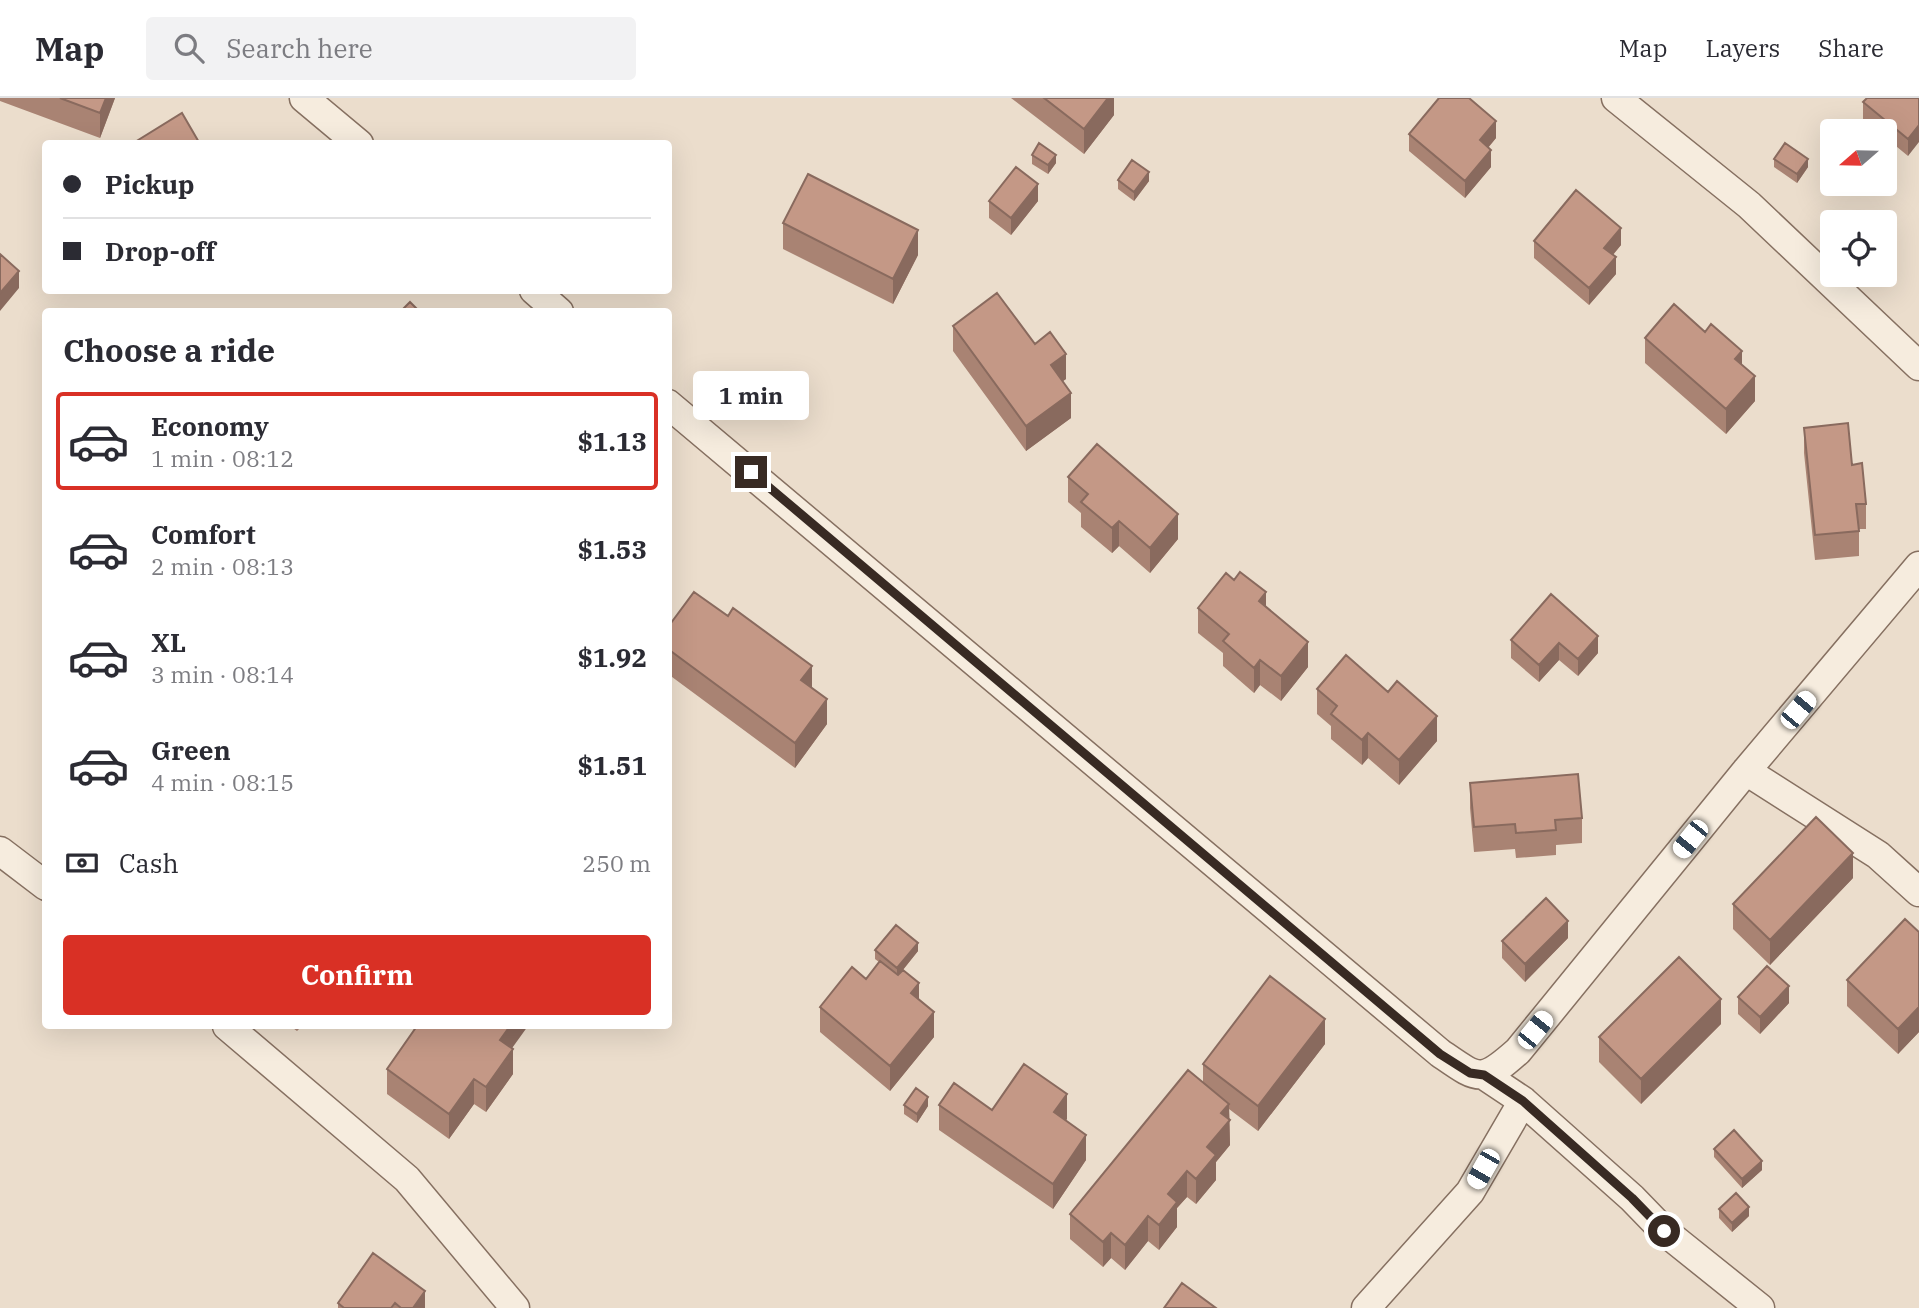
<!DOCTYPE html>
<meta charset="utf-8">
<style>
:root{--surface:#fff;--page:#f2f2f3;--text:#2b2b33;--muted:#7c7c81;--line:#e1e1e2;--accent:#d93025}
body{margin:0;font-family:"IBM Plex Serif",serif;background:var(--page);color:var(--text);height:100vh;display:flex;flex-direction:column;font-size:26px;white-space:nowrap}
*{box-sizing:border-box;margin:0}
p{font-size:23px;color:var(--muted)}
.icon{flex:none;width:38px;height:38px;fill:none;stroke:currentColor;stroke-width:2;stroke-linecap:round;stroke-linejoin:round}
.map{position:relative;flex:1;overflow:hidden}
.side{position:absolute;left:42px;top:210px;width:630px;height:721px;display:flex;flex-direction:column;background:var(--surface);border-radius:7px;box-shadow:0 7px 28px #0002}
.side>*{flex:none}
.hud{position:absolute;left:42px;top:42px;width:630px;height:154px;border-radius:7px;box-shadow:0 7px 28px #0002;display:grid;align-content:center;height:154px;padding:0 21px;background:var(--surface)}
.needle{width:46px;rotate:250deg}
.fabs{position:absolute;left:1820px;top:21px;display:grid;gap:14px}
.fabs a{display:grid;place-items:center;width:77px;height:77px;border-radius:7px;background:var(--surface);box-shadow:0 7px 28px #0002;font-size:35px}
.end{position:absolute;width:32px;height:32px;margin:-16px;border:9px solid #382a23;background:#fff;box-shadow:0 0 0 4px #fff}
.from{border-radius:50%}
.bubble{position:absolute;height:49px;border-radius:7px;background:var(--surface);box-shadow:0 7px 28px #0002;font-size:23px;font-weight:700;line-height:49px;text-align:center}
.car{position:absolute;width:21px;height:42px;margin:-21px -10px;border-radius:9px;box-shadow:0 0 5px 2px #0007;background:linear-gradient(#fff 24%,#345 0 40%,#fff 0 76%,#345 0 86%,#fff 0)}
.hud b{display:flex;align-items:center;gap:24px;height:66px;font-size:26px}
.hud b+b{border-top:2px solid var(--line)}
.hud i{width:18px;height:18px;background:var(--text)}
ul{padding:0;list-style:none}
li{display:flex;align-items:center;gap:21px;height:98px;margin:0 14px 10px;padding:0 7px;border:4px solid transparent;border-radius:7px}
li div{flex:1}
li b{display:block;font-size:26px}
li em{font-style:normal;font-weight:700}
li.active{border-color:var(--accent)}
li>.icon{width:63px;height:63px;stroke-width:1.5}
h2{padding:0 21px;font-size:32px;line-height:84px}
.pay{display:flex;align-items:center;gap:18px;height:77px;padding:0 21px;font-size:26px}
.pay p{margin-inline-start:auto}
.primary-button{display:flex;gap:14px;margin-top:auto;padding:14px 21px}
.primary-button a{flex:1;height:80px;border-radius:7px;background:var(--accent);color:#fff;font-size:28px;font-weight:700;line-height:80px;text-align:center}
header{display:flex;align-items:center;gap:42px;box-sizing:border-box;height:98px;padding:0 35px;background:var(--surface);border-bottom:2px solid var(--line)}
header strong{font-size:33px}
nav{display:flex;gap:38px;margin-inline-start:auto;font-size:24px}
.search{width:490px;height:63px;background:var(--page);display:flex;align-items:center;gap:18px;box-sizing:border-box;padding:0 24px;border-radius:7px;color:var(--muted);font-size:26px}
.map>svg:first-child{display:block}
.lines{fill:none;stroke-linecap:round;stroke-linejoin:round}
.street-casing{stroke:#867061;stroke-width:31}
.street{stroke:#f6ecde;stroke-width:28}
.wall{fill:#a98373}
.shaded-wall{fill:#896a5e}
.building{fill:#c49886;stroke:#896a5e;stroke-width:2}
.route{stroke:#382a23;stroke-width:9}
</style>
<header>
<strong>Map</strong>
<div class="search"><svg class="icon" aria-label="search" viewBox="0 0 24 24"><circle cx="10" cy="10" r="6"/><path d="M15 15l6 6"/></svg>Search here</div>
<nav><a>Map</a><a>Layers</a><a>Share</a></nav>
</header>
<div class="map">
<svg width="1919" height="1210" viewBox="0 0 1919 1210">
<rect width="100%" height="100%" fill="#ebddcc"/>
<g class="lines">
<defs>
<path id="street" d="M304 0 359 46
M1616 0 1749 107 1919 268
M534 192 559 214
M668 306 1440 955C1479 982 1481 986 1518 953L1746 673 1919 468
M1746 673 1878 757 1919 794
M0 753 46 788
M227 928 407 1081 515 1210
M1484 977 1523 1003 1632 1100 1664 1133 1760 1210
M1366 1210 1470 1094 1523 1003"/>
</defs>
<use href="#street" class="street-casing"/>
<use href="#street" class="street"/>
</g>
<path class="wall" d="M0 0H115L100 40 0 3Z
M1011 0H1114V17L1084 56Z
M1919 0 1908 58 1885 39V33H1878L1863 21V4Z
M1409 36 1496 40 1488 50 1491 69 1465 100 1409 53Z
M1032 57 1056 65 1048 76 1032 66Z
M1774 61 1808 69 1797 85 1774 69Z
M1118 82 1149 83 1134 103 1118 91Z
M989 103H1038L1011 137 989 120Z
M783 125 918 157 893 206 783 151Z
M1534 143 1621 147 1613 157 1616 176 1589 207 1534 160Z
M953 228 1035 246 1066 281 1062 283 1071 320 1026 353 953 253Z
M1645 240 1742 267 1755 303 1726 336 1645 265Z
M1804 330 1852 367 1866 406V431H1859V458L1815 462 1804 355Z
M1068 379 1178 441 1150 475 1119 448 1112 455 1081 429V415L1068 404Z
M1551 496 1598 555 1578 578 1559 562 1539 584 1511 560V542Z
M1266 509 1308 569 1281 603 1260 587 1254 595 1223 568V555L1198 535V510Z
M668 529 812 590 827 626 795 670 668 576Z
M1317 591 1437 643 1399 687 1368 660 1362 667 1331 641V628L1317 616Z
M1470 685 1582 720V745L1556 747V757L1516 760 1515 751 1474 754 1470 710Z
M1853 780 1770 867 1733 831V806Z
M1919 834V934L1898 956 1847 908V882Z
M1568 840 1525 884 1502 860V843Z
M875 852 918 853 903 872 919 902 934 939 890 993 820 934V909L866 881 879 864 875 861Z
M1738 899 1789 905 1760 936 1738 916Z
M1721 926 1641 1006 1599 964V939Z
M290 928H302L297 933Z
M1325 946 1258 1033 1229 1011 1230 1047 1216 1064V1082L1196 1106 1187 1099 1177 1110V1129L1159 1152 1148 1143 1125 1172 1111 1160 1103 1169 1070 1141V1116L1203 985V966Z
M512 950 513 976 486 1014 474 1006 449 1041 387 996V971Z
M904 1007 928 1008 917 1025 904 1016Z
M939 1007 1067 1021 1065 1022 1086 1062 1053 1111 939 1032Z
M1714 1051 1762 1072 1742 1090 1714 1059Z
M1719 1111 1749 1118 1732 1134 1719 1120Z
M425 1193V1210H338V1205Z"/>
<path class="shaded-wall" d="M106 0H115L100 40V15Z
M1108 0H1114V17L1084 56V31Z
M1496 23V40L1480 59V42Z
M1919 27V44L1908 58V41Z
M1491 52V69L1465 100V83Z
M1056 57V65L1048 76V67Z
M1808 61V69L1797 85V76Z
M1149 74V83L1134 103V94Z
M1038 86V103L1011 137V120Z
M1621 130V147L1604 167V150Z
M918 132V157L893 206V181Z
M1616 159V176L1589 207V190Z
M19 173V190L0 213V195Z
M1742 253V278L1735 261Z
M1066 256V281L1051 292V267Z
M1755 278V303L1726 336V311Z
M1071 295V320L1026 353V328Z
M1178 416V441L1150 475V450Z
M1119 423V448L1112 455V430Z
M1266 494V519L1259 503Z
M1598 538V555L1578 578V561Z
M1308 544V569L1281 603V578Z
M1559 545V562L1539 584V567Z
M1260 562V587L1254 595V570Z
M812 568V593L801 582Z
M827 601V626L795 670V645Z
M1437 618V643L1399 687V662Z
M1368 635V660L1362 667V642Z
M1853 755V780L1770 867V842Z
M1568 823V840L1525 884V866Z
M918 845V853L897 879V870Z
M919 885V910L911 895Z
M1789 888V905L1760 936V919Z
M1721 901V926L1641 1006V981Z
M1919 909V934L1898 956V931Z
M934 914V939L890 993V968Z
M1325 921V946L1258 1033V1008Z
M510 928H528L500 967V942Z
M513 951V976L486 1014V989Z
M474 981V1006L449 1041V1016Z
M1067 996V1021L1054 1039V1014Z
M928 999V1008L917 1025V1016Z
M1229 1006 1230 1047 1216 1064V1082L1196 1106V1081L1221 1015Z
M1086 1037V1062L1053 1111V1086Z
M1762 1063V1072L1742 1090V1081Z
M1187 1073V1099L1177 1110V1129L1159 1152V1127L1168 1096Z
M1749 1109V1118L1732 1134V1125Z
M1148 1118V1143L1125 1172V1147Z
M1111 1135V1160L1103 1169V1144Z
M425 1193V1210H413Z"/>
<path class="building" d="M60 0H106L100 15Z
M1044 0H1108L1084 31Z
M1439 0H1469L1496 23 1480 42 1491 52 1465 83 1409 36Z
M1867 0H1919V27L1908 41 1863 4Z
M182 15 200 46H135V44Z
M1039 45 1056 57 1048 67 1032 57Z
M1785 45 1808 61 1797 76 1774 61Z
M1132 62 1149 74 1134 94 1118 82Z
M1016 69 1038 86 1011 120 989 103Z
M808 76 918 132 893 181 783 125Z
M1576 92 1621 130 1604 150 1616 159 1589 190 1534 143Z
M0 156 19 173 0 195Z
M997 195 1035 246 1050 234 1066 256 1051 267 1071 295 1026 328 953 228Z
M410 204 420 214H400Z
M1674 206 1705 234 1711 226 1742 253 1735 261 1755 278 1726 311 1645 240Z
M1848 325 1852 367 1862 365 1866 406H1856L1859 433 1815 437 1804 330Z
M1097 346 1178 416 1150 450 1119 423 1112 430 1081 404 1088 396 1068 379Z
M1240 474 1266 494 1259 503 1308 544 1281 578 1260 562 1254 570 1223 543 1229 536 1198 510 1226 475 1234 482Z
M694 494 728 518 733 510 812 568 801 582 827 601 795 645 668 551V529Z
M1551 496 1598 538 1578 561 1559 545 1539 567 1511 542Z
M1346 557 1388 594 1397 583 1437 618 1399 662 1368 635 1362 642 1331 616 1337 608 1317 591Z
M1578 676 1582 720 1555 722 1556 732 1516 735 1515 726 1474 729 1470 685Z
M1816 719 1853 755 1770 842 1733 806Z
M1546 800 1568 823 1525 866 1502 843Z
M1905 821 1919 834V909L1898 931 1847 882Z
M896 827 918 845 897 870 875 852Z
M1679 859 1721 901 1641 981 1599 939Z
M880 863 898 877 903 872 919 885 911 895 934 914 890 968 820 909 852 869 866 881Z
M1767 868 1789 888 1760 919 1738 899Z
M1270 878 1325 921 1258 1008 1203 966Z
M417 928H510L500 942 513 951 486 989 474 981 449 1016 387 971Z
M1024 966 1067 996 1054 1014 1086 1037 1053 1086 939 1007 954 985 992 1012Z
M1188 972 1229 1006 1221 1015 1230 1022 1207 1049 1216 1057 1196 1081 1187 1073 1168 1096 1177 1104 1159 1127 1148 1118 1125 1147 1111 1135 1103 1144 1070 1116Z
M916 990 928 999 917 1016 904 1007Z
M1734 1032 1762 1063 1742 1081 1714 1051Z
M1736 1095 1749 1109 1732 1125 1719 1111Z
M373 1155 425 1193 413 1210H401L395 1205 391 1210H344L338 1205Z
M1182 1185 1216 1210H1164Z"/>
<g class="lines">
<path class="route" d="M751 374 1440 956 1470 975 1484 977 1523 1003 1632 1100 1664 1133"/>
</g>
</svg>
<div class="fabs">
<a><svg class="needle" viewBox="-14 -14 28 28"><path d="M0-13l5 13h-10z" fill="#e53935"/><path d="M0 13l5-13h-10z" fill="#7c7c81"/></svg></a>
<a><svg class="icon" aria-label="locate" viewBox="0 0 24 24"><circle cx="12" cy="12" r="6"/><path d="M12 2v4M12 18v4M2 12h4M18 12h4"/></svg></a>
</div>
<i class="end from" style="left:1664px;top:1133px"></i>
<i class="end" style="left:751px;top:374px"></i>
<div class="bubble" style="left:693px;top:273px;width:116px">1 min</div>
<i class="car" style="left:1798px;top:612px;rotate:40deg"></i>
<i class="car" style="left:1690px;top:741px;rotate:219deg"></i>
<i class="car" style="left:1535px;top:932px;rotate:39deg"></i>
<i class="car" style="left:1483px;top:1071px;rotate:210deg"></i>
<div class="hud">
<b><i class="from"></i>Pickup</b>
<b><i></i>Drop-off</b>
</div>
<section class="side">
<h2>Choose a ride</h2>
<ul>
<li class="active"><svg class="icon" aria-label="car" viewBox="0 0 24 24"><path d="M5 17H2v-5l4-1 3-4h7l3 4 3 1v5h-3M9 17h6M6 11h13"/><circle cx="7" cy="17" r="2"/><circle cx="17" cy="17" r="2"/></svg><div><b>Economy</b><p>1 min · 08:12</p></div><em>$1.13</em></li>
<li><svg class="icon" aria-label="car" viewBox="0 0 24 24"><path d="M5 17H2v-5l4-1 3-4h7l3 4 3 1v5h-3M9 17h6M6 11h13"/><circle cx="7" cy="17" r="2"/><circle cx="17" cy="17" r="2"/></svg><div><b>Comfort</b><p>2 min · 08:13</p></div><em>$1.53</em></li>
<li><svg class="icon" aria-label="car" viewBox="0 0 24 24"><path d="M5 17H2v-5l4-1 3-4h7l3 4 3 1v5h-3M9 17h6M6 11h13"/><circle cx="7" cy="17" r="2"/><circle cx="17" cy="17" r="2"/></svg><div><b>XL</b><p>3 min · 08:14</p></div><em>$1.92</em></li>
<li><svg class="icon" aria-label="car" viewBox="0 0 24 24"><path d="M5 17H2v-5l4-1 3-4h7l3 4 3 1v5h-3M9 17h6M6 11h13"/><circle cx="7" cy="17" r="2"/><circle cx="17" cy="17" r="2"/></svg><div><b>Green</b><p>4 min · 08:15</p></div><em>$1.51</em></li>
</ul>
<div class="pay"><svg class="icon" aria-label="cash" viewBox="0 0 24 24"><path d="M3 7h18v10H3z"/><circle cx="12" cy="12" r="2"/></svg>Cash<p>250 m</p></div>
<div class="primary-button"><a>Confirm</a></div>
</section>
</div>
